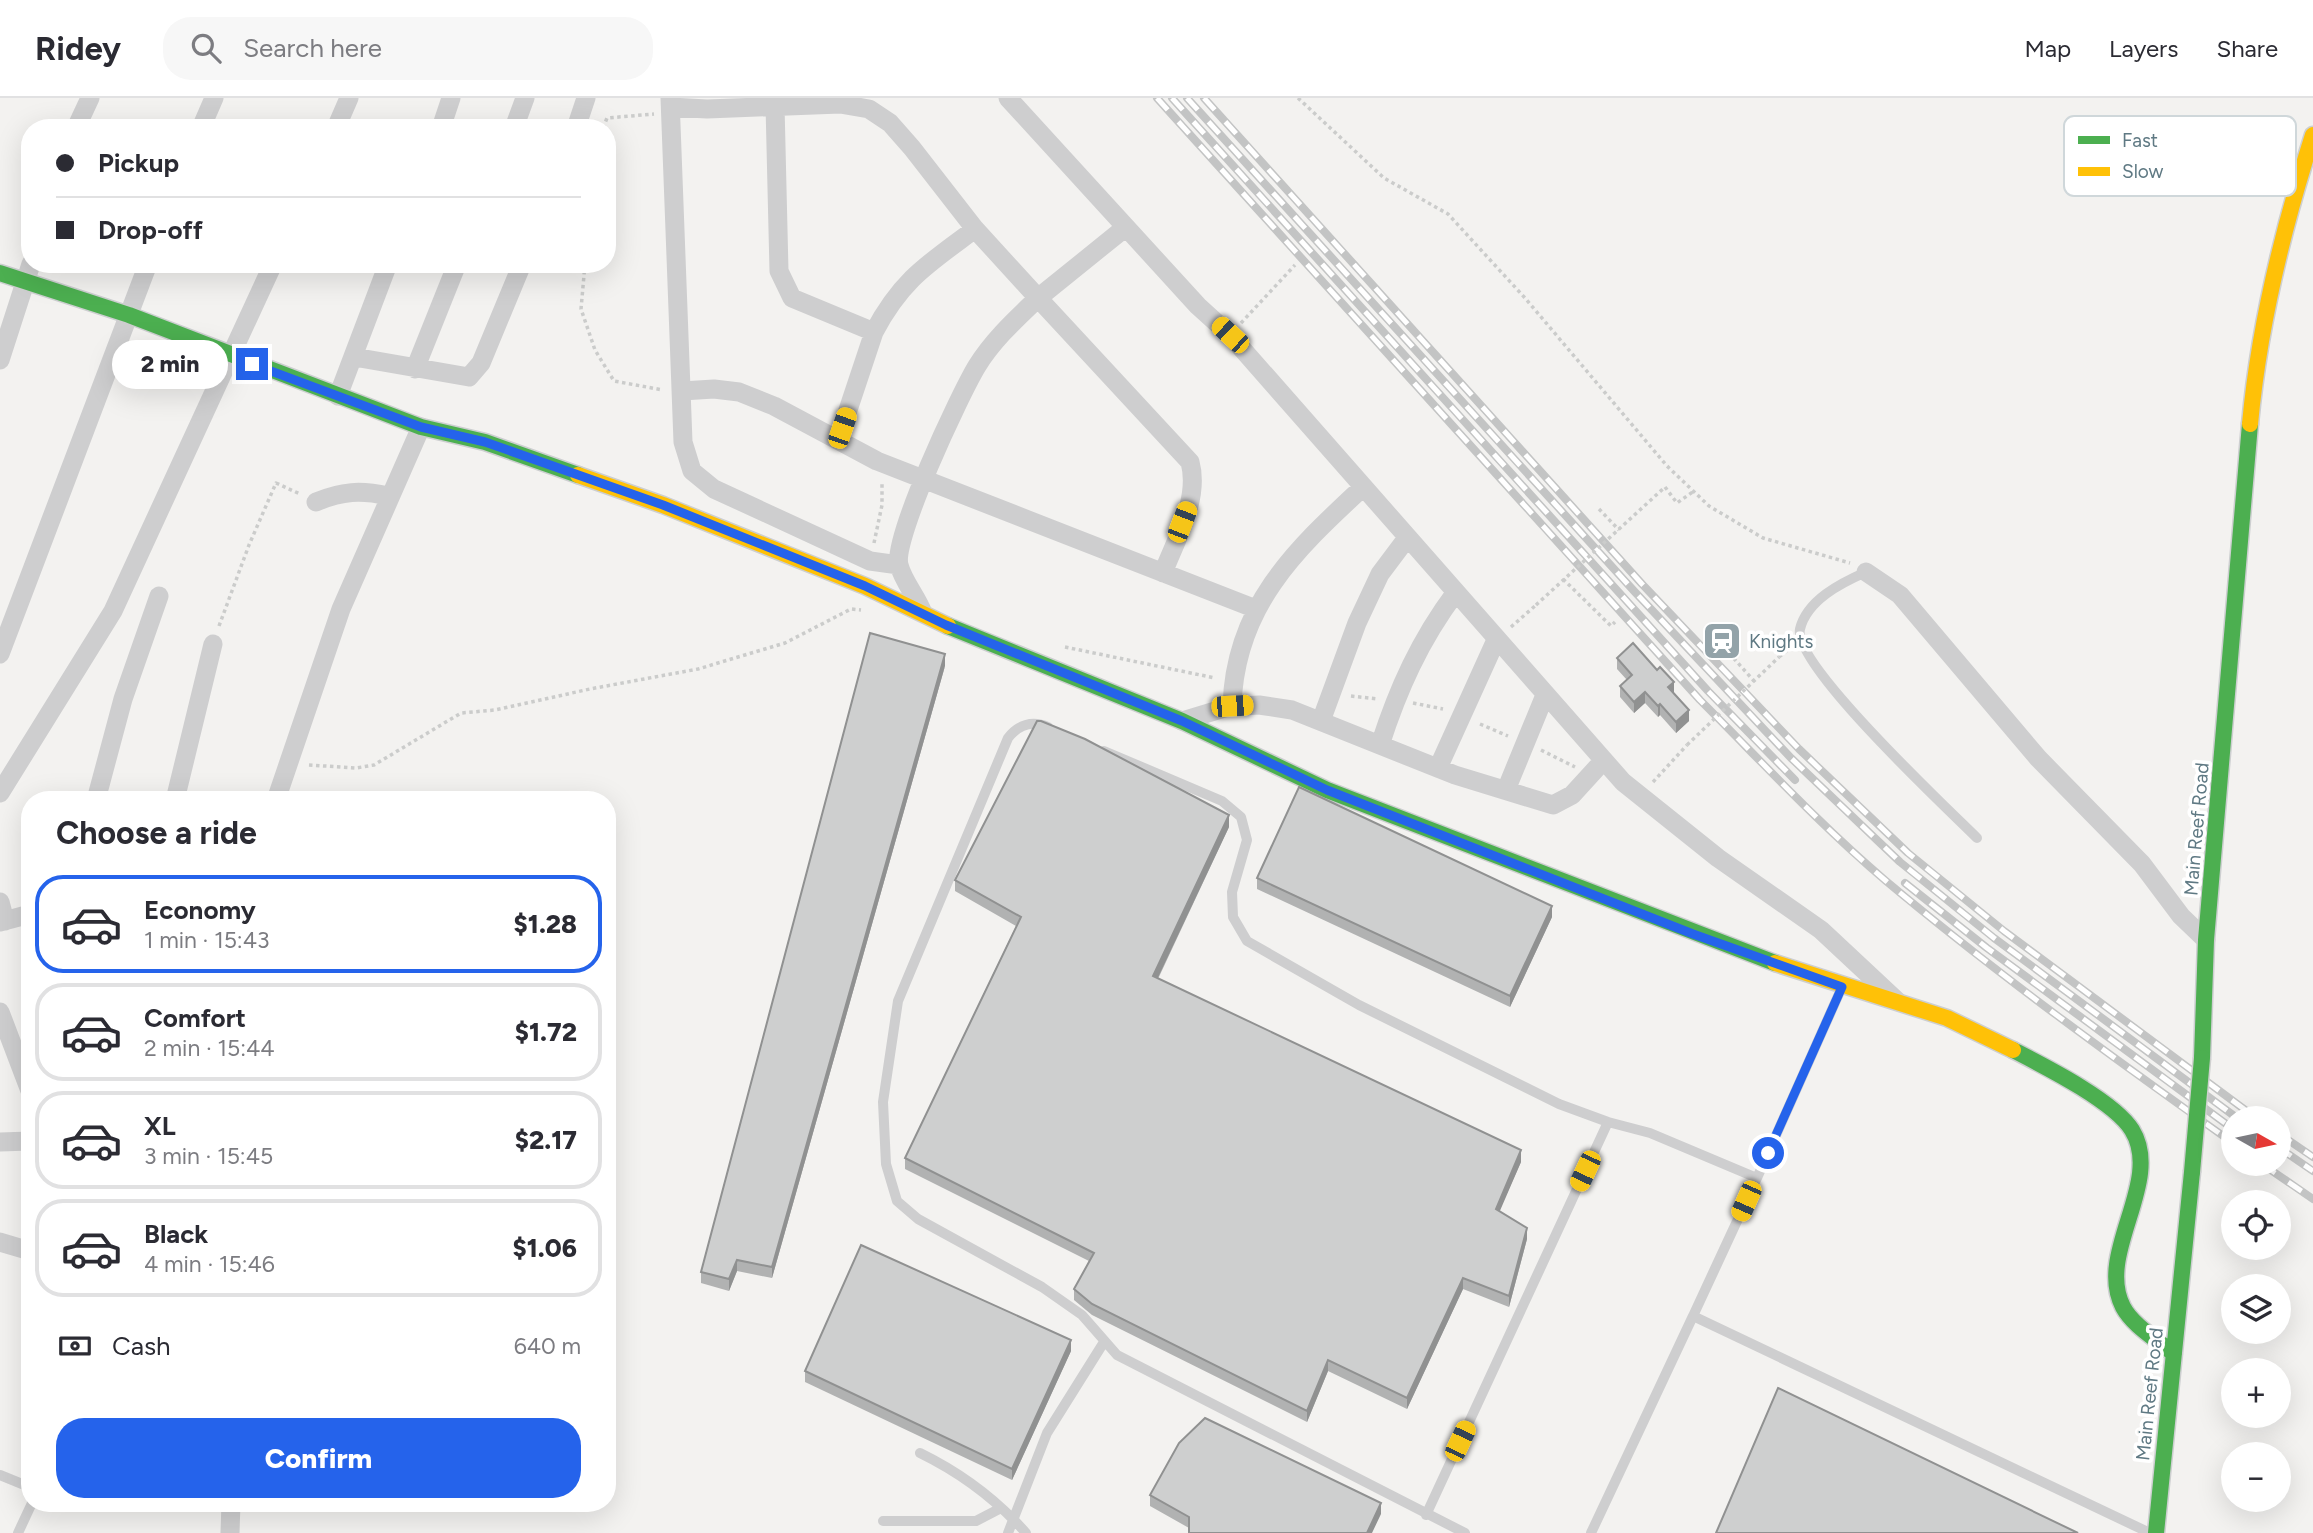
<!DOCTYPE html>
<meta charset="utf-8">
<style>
:root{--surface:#fff;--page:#f7f7f7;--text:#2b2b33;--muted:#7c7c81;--line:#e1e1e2;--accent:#2563eb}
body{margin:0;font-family:Figtree,sans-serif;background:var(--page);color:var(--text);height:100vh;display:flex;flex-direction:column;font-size:26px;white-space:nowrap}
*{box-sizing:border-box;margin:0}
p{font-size:23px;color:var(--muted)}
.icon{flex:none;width:38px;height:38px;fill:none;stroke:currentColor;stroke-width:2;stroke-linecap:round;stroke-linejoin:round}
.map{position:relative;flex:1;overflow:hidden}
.panel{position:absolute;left:21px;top:693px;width:595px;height:721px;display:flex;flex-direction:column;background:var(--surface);border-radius:28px;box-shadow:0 7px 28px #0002}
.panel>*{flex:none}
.guide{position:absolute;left:21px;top:21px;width:595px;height:154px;border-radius:28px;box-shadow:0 7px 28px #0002;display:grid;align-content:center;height:154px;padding:0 35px;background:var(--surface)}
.needle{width:46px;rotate:99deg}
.controls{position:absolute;left:2221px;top:1008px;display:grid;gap:14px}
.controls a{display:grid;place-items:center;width:70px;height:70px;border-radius:50%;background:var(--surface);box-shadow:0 7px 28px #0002;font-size:35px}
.end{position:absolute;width:32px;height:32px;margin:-16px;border:9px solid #2563eb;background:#fff;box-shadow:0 0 0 4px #fff}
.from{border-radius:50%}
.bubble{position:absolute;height:49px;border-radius:24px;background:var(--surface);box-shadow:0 7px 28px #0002;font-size:23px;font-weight:800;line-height:49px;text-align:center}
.car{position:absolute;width:21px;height:42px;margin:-21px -10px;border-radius:9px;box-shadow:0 0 5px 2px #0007;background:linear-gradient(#f5c518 24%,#345 0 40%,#f5c518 0 76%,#345 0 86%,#f5c518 0)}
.guide b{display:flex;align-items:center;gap:24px;height:66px;font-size:26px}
.guide b+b{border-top:2px solid var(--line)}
.guide i{width:18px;height:18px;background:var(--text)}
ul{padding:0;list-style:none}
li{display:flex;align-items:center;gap:21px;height:98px;margin:0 14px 10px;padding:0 21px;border:4px solid var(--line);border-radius:28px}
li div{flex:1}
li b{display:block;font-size:26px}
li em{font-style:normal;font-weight:800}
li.current{border-color:var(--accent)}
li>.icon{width:63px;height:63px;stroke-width:1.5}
h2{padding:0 35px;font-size:32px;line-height:84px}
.pay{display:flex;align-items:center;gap:18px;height:77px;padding:0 35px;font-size:26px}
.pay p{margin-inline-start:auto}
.action{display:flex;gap:14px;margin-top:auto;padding:14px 35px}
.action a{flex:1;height:80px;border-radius:28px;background:var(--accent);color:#fff;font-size:28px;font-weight:800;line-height:80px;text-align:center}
header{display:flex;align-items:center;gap:42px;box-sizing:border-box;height:98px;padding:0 35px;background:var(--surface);border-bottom:2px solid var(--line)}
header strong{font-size:33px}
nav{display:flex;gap:38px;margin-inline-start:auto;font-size:24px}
.search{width:490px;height:63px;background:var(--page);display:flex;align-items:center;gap:18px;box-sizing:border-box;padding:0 24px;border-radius:28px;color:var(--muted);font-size:26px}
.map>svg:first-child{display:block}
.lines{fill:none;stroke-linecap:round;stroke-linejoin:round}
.fast-casing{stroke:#cdcfd0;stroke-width:19}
.slow-casing{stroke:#cdcfd0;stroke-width:19}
.path{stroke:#cbcccb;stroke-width:3.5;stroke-dasharray:3.5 3.5;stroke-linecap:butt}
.lane{stroke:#cececf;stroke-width:10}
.street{stroke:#cececf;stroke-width:19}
.fast{stroke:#4caf50;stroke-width:16}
.slow{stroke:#ffc107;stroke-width:16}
.rail-casing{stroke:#c3c4c4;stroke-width:8}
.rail{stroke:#fff;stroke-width:5;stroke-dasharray:16;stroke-linecap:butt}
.fast-bridge-casing{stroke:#cfd0cf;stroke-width:19;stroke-linecap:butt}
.path-bridge{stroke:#cbcccb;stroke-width:3.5;stroke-dasharray:3.5 3.5;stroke-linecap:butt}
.fast-bridge{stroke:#4caf50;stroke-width:16}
.wall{fill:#b1b2b2}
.shaded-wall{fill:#909191}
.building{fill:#cecfcf;stroke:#909191;stroke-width:2}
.route{stroke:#2563eb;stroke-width:9}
.labels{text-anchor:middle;stroke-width:7;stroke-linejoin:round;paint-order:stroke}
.poi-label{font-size:19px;fill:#5f7983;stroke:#fff;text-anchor:start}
.street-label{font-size:19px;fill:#5f7983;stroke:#fff}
.key{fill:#fff;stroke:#cfd7da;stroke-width:2}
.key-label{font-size:19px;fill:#5f7983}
</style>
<header>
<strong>Ridey</strong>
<div class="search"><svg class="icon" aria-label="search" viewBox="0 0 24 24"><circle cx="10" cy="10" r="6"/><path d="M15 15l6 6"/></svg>Search here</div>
<nav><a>Map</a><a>Layers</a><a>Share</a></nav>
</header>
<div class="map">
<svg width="2313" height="1435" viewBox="0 0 2313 1435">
<rect width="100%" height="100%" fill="#f3f2f0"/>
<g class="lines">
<defs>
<path id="fast" d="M0 175 129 217 421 329 485 344 578 377
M948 528 1182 623 1327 692 1775 865
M2013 952C2044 968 2114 1003 2132 1032 2164 1084 2095 1155 2123 1209 2133 1228 2158 1242 2174 1256
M2202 960 2206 842 2250 326
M2156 1435 2192 1074"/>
<path id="slow" d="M2250 326C2259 228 2283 130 2313 37
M578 377 663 407 865 488 948 528
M1775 865 1947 920 2013 952"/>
</defs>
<use href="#fast" class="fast-casing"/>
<use href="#slow" class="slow-casing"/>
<path class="path" d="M1298 0 1384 80 1448 116 1525 200 1667 368 1709 408 1763 440 1850 465
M603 30 607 20 654 16
M585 166 581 211 595 252 614 283 663 292
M1241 225 1295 167
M1665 389 1677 405 1694 393
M1599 411 1619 432
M874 445 882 407V383
M1563 481 1611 528 1615 524
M219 528 249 447 276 385 300 396
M1511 529 1536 507
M1065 549 1215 580
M1729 555 1754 583
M1779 559 1790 550
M1351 598 1378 601
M1413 605 1443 611
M1480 626 1508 638
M1541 652 1575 669
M309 667 356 670 374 667 461 615 495 612 590 591 698 571 785 545 851 511 861 512
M1653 684 1687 647"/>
<path class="lane" d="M1866 474C1841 485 1807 502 1800 531 1792 566 1948 711 1977 740
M1048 629C1032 622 1018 627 1008 640L898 903 883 1004 886 1066 897 1103 918 1121 1042 1189 1082 1217 1117 1257 1465 1435
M1104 653 1222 703 1241 719 1247 742 1232 794 1233 819 1247 843 1359 907 1559 1006 1608 1024 1650 1035 1757 1080 1693 1218
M1757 1080 1842 889
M920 1355C961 1375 996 1401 1026 1435
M0 1377 27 1388 30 1395
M1426 1417 1608 1024
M883 1423H976L1001 1410
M18 1435 32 1405
M1008 1435 1047 1335 1104 1244
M1591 1435 1693 1218 2150 1435"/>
<path class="street" d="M670 0 683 344 692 373 714 391 870 463 899 467
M1008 0 1198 208 1230 237 1623 684 1718 760 1821 832 1897 903
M775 7 779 173 792 200 874 234C902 181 928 166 975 131
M671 9 707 11 840 6 869 11 890 25 912 50 975 131 1038 200 1126 129
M76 30 90 0
M201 30 214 0
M336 30 349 0
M441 30 451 0
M514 30 525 0
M576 30 586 0
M354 259 469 279 481 265 522 166
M0 262 31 166
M415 271 457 166
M682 293 714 291 739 294 774 308 877 363 1256 511
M338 298 388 166
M838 342 874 234
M316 404C342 393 361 392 388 398
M1866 474 1900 497 2038 660 2142 766 2181 818 2206 842
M923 515C917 499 903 483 899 467 892 441 960 296 977 268 993 242 1016 221 1038 200L1190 364C1200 401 1176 441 1163 475
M0 556 148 166
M1232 608C1235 509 1294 453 1362 390
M1182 623 1228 609 1259 607 1292 612 1455 677 1553 707 1572 697 1603 663
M1321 623 1357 525 1380 476 1407 440
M1380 647C1398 591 1420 542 1456 494
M1438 670 1496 542
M1506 692 1545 597
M0 695 113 513 273 166
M96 702 123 601 159 498
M175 702 213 546
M276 702 341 511 421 329
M0 804 5 823
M0 824 30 816
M0 914 30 993
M0 1044 30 1043
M0 1144 30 1153
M230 1435 231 1405"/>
<use href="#fast" class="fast"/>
<use href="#slow" class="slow"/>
<defs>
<path id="rail" d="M1157 0 1700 602C1761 663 1820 727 1886 783 1997 876 2115 961 2233 1045
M1172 0 1708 593 1795 682
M1187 0 1634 493 1791 660 1900 764 1994 840 2237 1020
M1204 0 1642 486 1799 651 1908 755 2004 833 2256 1020
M1905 785 1987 850 2233 1031
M2278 1035 2313 1059
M2278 1049 2313 1073
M2262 1066 2313 1101"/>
</defs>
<use href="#rail" class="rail-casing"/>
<use href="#rail" class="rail"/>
<defs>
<path id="fast-bridge" d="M2192 1074 2202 960"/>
</defs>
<use href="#fast-bridge" class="fast-bridge-casing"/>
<path class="path-bridge" d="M1536 507 1665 389
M1687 647 1779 559"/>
<use href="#fast-bridge" class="fast-bridge"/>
</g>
<path class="wall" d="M1617 560 1674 595 1689 623 1676 635 1660 617 1658 619 1645 605 1634 615 1620 599V588L1627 582 1617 571Z
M945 568 772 1180 737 1173 729 1193 701 1185V1174Z
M1229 729 1158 881 1521 1064 1499 1113 1527 1141 1509 1209 1463 1191 1407 1311 1328 1273 1307 1324 1092 1217 1074 1202V1191L1089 1163 905 1071V1060L1016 828 955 793V782Z
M1257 780 1552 819 1510 909 1257 791Z
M1071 1253 1012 1382 805 1284V1273Z
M1150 1397 1381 1416 1189 1430 1150 1408Z"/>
<path class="shaded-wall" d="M945 556V568L772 1180V1169Z
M1674 584V595L1668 589Z
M1645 594V605L1634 615V604Z
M1660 606V617L1658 619V608Z
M1689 612V623L1676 635V624Z
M1229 717V729L1153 890V878Z
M1552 808V819L1510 909V898Z
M1521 1052V1064L1496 1122V1111Z
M1527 1130V1141L1509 1209V1198Z
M737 1162V1173L729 1193V1181Z
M1463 1180V1191L1407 1311V1300Z
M1071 1242V1253L1012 1382V1371Z
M1328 1262V1273L1307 1324V1313Z
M1381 1405V1416L1372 1435H1367Z"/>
<path class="building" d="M870 535 945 556 772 1169 737 1162 729 1181 701 1174Z
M1633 545 1657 572 1660 569 1674 584 1668 589 1689 612 1676 624 1660 606 1658 608 1645 594 1634 604 1620 588 1632 577 1617 560Z
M1037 623H1041L1085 641 1229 717 1153 878 1521 1052 1496 1111 1527 1130 1509 1198 1463 1180 1407 1300 1328 1262 1307 1313 1092 1206 1074 1191 1094 1155 905 1060 1021 819 955 782Z
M1299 689 1552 808 1510 898 1257 780Z
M861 1147 1071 1242 1012 1371 805 1273Z
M1778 1290 2078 1435H1716Z
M1205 1320 1381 1405 1367 1435H1189V1419L1150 1397 1179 1345Z"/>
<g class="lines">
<path class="route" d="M252 266 421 329 485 344 663 407 865 488 946 527 1182 623 1327 692 1693 836 1842 889 1768 1055"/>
</g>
<defs>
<symbol id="station-square" viewBox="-11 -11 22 22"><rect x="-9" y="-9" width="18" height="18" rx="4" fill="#93a3a9" stroke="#fff"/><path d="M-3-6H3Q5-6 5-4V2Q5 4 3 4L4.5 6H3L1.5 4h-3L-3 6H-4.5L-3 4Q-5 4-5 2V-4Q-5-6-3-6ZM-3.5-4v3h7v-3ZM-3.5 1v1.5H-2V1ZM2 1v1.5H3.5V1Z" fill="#fff"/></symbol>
</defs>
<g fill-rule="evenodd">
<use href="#station-square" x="1700" y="521" width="44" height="44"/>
</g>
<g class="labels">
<g class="poi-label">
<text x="1749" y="550">Knights</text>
</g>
<g class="street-label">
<text transform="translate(2196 731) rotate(-85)" y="7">Main Reef Road</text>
<text transform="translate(2149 1296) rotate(-84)" y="7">Main Reef Road</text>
</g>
</g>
<rect x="2064" y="18" width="232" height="80" rx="10" class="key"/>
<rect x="2078" y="38" width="32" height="8" fill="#4caf50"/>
<rect x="2078" y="69" width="32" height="9" fill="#ffc107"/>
<g class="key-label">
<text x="2122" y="49">Fast</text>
<text x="2122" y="80">Slow</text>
</g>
</svg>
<div class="controls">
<a><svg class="needle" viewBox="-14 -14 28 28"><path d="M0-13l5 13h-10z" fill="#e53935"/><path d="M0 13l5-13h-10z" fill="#7c7c81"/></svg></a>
<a><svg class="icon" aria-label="locate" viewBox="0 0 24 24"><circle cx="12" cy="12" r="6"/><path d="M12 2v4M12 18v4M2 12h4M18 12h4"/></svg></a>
<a><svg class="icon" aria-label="layers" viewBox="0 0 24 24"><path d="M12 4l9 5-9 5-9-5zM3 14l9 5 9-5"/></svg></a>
<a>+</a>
<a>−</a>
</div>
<i class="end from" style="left:1768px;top:1055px"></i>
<i class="end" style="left:252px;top:266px"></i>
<div class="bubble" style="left:112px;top:242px;width:116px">2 min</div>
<i class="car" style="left:1230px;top:237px;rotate:313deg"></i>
<i class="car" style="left:842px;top:330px;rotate:19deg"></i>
<i class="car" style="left:1182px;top:424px;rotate:21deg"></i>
<i class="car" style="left:1232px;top:608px;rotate:87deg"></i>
<i class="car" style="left:1585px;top:1073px;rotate:205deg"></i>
<i class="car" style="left:1746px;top:1103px;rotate:204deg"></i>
<i class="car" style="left:1460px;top:1343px;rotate:25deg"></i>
<div class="guide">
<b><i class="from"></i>Pickup</b>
<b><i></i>Drop-off</b>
</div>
<section class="panel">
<h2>Choose a ride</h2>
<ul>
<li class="current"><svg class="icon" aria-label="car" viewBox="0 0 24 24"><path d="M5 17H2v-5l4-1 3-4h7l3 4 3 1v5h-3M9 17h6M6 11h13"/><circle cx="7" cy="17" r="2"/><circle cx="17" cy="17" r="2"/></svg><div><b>Economy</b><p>1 min · 15:43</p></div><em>$1.28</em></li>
<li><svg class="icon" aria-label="car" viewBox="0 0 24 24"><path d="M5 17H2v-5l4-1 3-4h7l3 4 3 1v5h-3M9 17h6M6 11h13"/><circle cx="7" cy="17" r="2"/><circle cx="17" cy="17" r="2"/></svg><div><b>Comfort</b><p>2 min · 15:44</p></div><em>$1.72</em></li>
<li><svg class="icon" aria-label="car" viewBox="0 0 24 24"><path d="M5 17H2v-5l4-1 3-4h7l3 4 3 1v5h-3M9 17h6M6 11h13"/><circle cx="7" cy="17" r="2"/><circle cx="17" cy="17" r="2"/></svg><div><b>XL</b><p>3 min · 15:45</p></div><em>$2.17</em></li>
<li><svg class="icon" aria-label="car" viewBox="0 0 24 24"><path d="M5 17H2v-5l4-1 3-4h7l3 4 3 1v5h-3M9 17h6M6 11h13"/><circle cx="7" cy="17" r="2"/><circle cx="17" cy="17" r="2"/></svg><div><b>Black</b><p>4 min · 15:46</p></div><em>$1.06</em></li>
</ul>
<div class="pay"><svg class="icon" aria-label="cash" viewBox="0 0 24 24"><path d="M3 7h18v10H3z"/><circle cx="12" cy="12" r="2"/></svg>Cash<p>640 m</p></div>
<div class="action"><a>Confirm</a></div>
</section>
</div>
